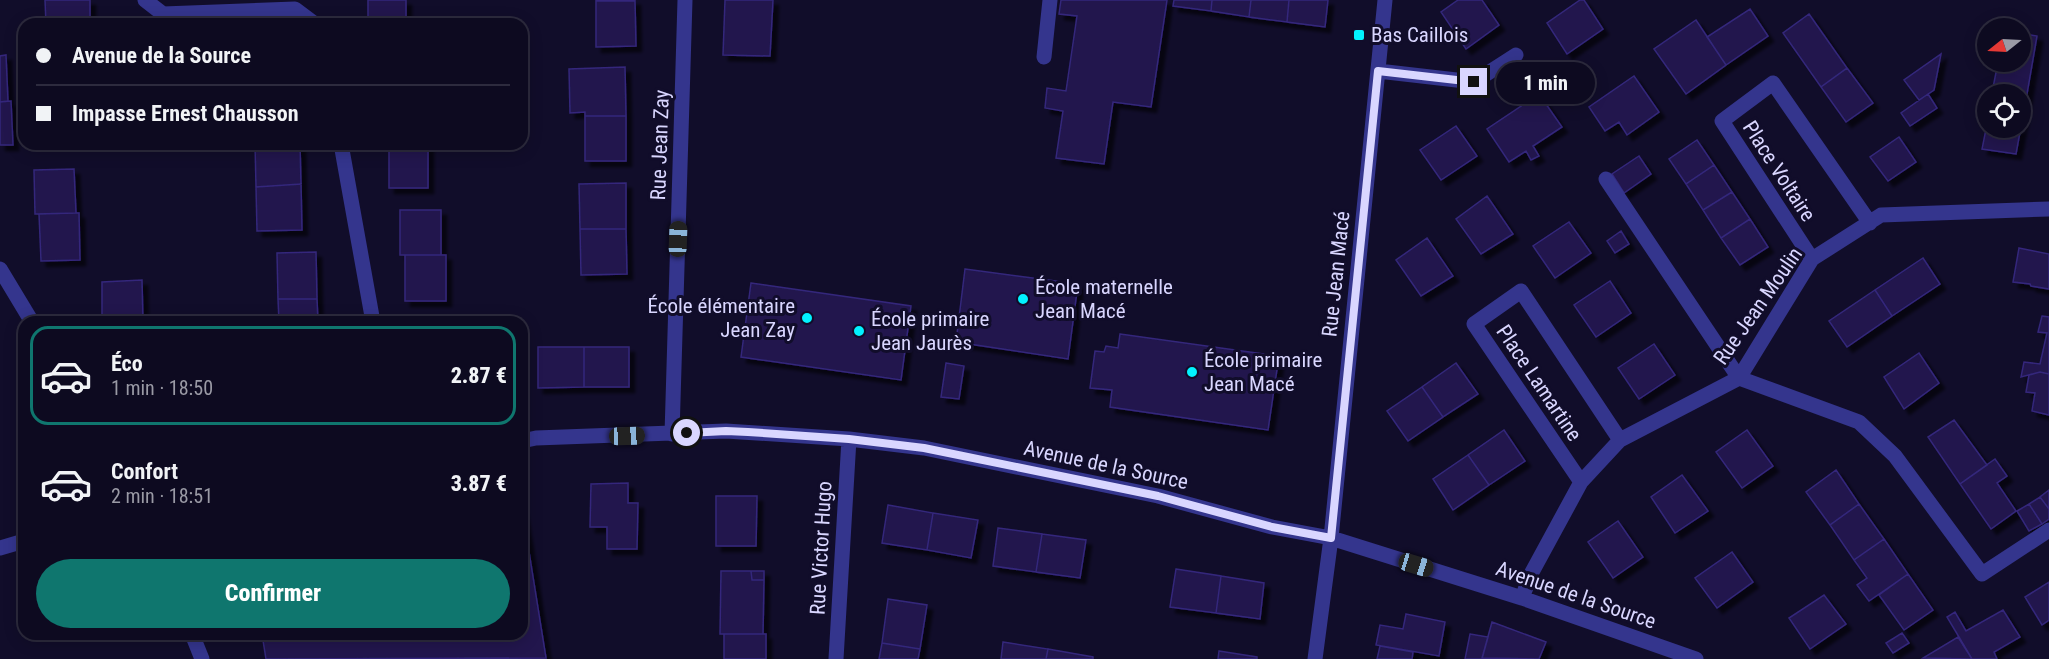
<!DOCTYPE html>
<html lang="fr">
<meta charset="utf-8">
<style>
:root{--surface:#0d0a20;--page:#161329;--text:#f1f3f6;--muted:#9a9aa5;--line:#2d2b3e;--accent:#0f766e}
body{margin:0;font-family:"Roboto Condensed",sans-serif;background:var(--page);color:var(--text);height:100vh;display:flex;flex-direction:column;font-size:22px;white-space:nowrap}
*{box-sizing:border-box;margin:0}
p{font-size:20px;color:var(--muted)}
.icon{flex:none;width:33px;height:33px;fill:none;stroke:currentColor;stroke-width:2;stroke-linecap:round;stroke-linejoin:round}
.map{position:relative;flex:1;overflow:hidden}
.details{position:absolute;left:18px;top:316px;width:510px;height:324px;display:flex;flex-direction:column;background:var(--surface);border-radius:18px;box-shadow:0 3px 15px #0003,0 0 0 2px var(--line)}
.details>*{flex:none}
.banner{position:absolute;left:18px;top:18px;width:510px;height:132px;border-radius:18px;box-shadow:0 3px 15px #0003,0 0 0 2px var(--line);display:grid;align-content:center;height:132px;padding:0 18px;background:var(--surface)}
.needle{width:39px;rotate:252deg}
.controls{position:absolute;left:1977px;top:18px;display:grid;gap:12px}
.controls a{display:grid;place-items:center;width:54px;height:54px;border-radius:50%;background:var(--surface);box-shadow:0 3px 15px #0003,0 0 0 2px var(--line);font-size:30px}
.end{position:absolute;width:27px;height:27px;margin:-14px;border:8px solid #d9d6ff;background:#111;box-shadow:0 0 0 3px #111}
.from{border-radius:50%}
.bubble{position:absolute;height:42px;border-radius:21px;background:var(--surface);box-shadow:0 3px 15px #0003,0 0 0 2px var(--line);font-size:20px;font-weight:800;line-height:42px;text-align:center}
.car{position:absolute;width:18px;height:36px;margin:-18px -9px;border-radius:8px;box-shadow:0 0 4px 2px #0007;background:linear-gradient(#222 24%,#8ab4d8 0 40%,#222 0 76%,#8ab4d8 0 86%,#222 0)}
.banner b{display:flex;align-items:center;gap:21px;height:57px;font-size:22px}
.banner b+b{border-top:2px solid var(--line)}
.banner i{width:15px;height:15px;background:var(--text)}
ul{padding:10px 0 0;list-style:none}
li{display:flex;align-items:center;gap:18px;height:99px;margin:0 12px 9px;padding:0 6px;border:3px solid transparent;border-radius:18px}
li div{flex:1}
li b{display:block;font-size:22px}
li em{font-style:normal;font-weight:800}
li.selected{border-color:var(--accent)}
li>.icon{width:54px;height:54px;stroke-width:1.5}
.action{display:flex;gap:12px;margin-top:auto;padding:12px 18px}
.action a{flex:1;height:69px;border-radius:36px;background:var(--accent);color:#fff;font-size:24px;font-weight:800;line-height:69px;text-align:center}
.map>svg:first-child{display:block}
.building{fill:#20184d;stroke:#34277b;stroke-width:1.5;filter:url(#shadow)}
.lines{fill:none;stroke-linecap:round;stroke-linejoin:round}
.lane{stroke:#34358d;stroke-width:15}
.street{stroke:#34358d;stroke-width:15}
.route{stroke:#d9d6ff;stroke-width:8}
.poi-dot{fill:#02f2ff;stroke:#110d2a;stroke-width:2}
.labels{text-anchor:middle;stroke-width:6;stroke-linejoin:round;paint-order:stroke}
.poi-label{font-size:21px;fill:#d9d6ff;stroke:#110d2a;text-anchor:start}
.street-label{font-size:21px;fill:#d9d6ff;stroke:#110d2a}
</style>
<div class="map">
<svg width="2049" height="659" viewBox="0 0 2049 659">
<defs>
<filter id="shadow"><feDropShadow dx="5.5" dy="5.5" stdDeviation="1.5" flood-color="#0009"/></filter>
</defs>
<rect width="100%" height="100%" fill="#110d2a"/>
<path class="building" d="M45 0H90V24H46Z
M368 0H406V24H368Z
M596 0H635V1H596Z
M725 0H773L770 56 723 55Z
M1061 0H1167L1151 107 1113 102 1104 164 1056 158 1063 111 1045 108 1047 88 1066 91 1077 16 1059 14Z
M1174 0H1212L1211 11 1173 6Z
M1212 0H1251L1249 17 1211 11Z
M1251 0H1289L1287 22 1249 17Z
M1289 0H1328L1325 27 1287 22Z
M1458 0H1482L1499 25 1466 49 1441 12Z
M1580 0H1584L1603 29 1567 54 1547 23Z
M596 1H635L636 46 596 47Z
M1750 9 1768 36 1726 65 1707 37Z
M1809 14 1847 68 1821 87 1783 33Z
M1696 20 1726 65 1686 94 1654 49Z
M2020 33 2037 36 2027 94 1993 88 1998 62H2020Z
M1941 54 1934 90 1919 100 1904 80Z
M6 55 8 101 0 102V56Z
M625 67 626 116H585V112L570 113 569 69Z
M1847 68 1873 103 1846 122 1821 87Z
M1634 76 1659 112 1627 135 1619 122 1605 131 1589 107Z
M1993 88 2027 94 2016 154 1982 149 1988 119V128H2020V94H1992Z
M1539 94 1562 127 1533 146 1539 156 1531 160 1526 151 1509 162 1487 129Z
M1928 94 1937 108 1910 126 1901 113Z
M11 101 13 145H0V102Z
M585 116H626V161H585Z
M1456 126 1477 156 1441 180 1420 150Z
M1899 137 1916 162 1888 181 1870 157Z
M1697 140 1714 165 1686 184 1669 159Z
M255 144H300L301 184 256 187Z
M389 144H428V188H389Z
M1639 156 1651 174 1624 193 1612 174Z
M1714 165 1732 192 1703 210 1686 184Z
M74 169 76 213 35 214 34 170Z
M626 183V229H580L579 184Z
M301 184 302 230 257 231 256 187Z
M1732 192 1750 219 1721 238 1703 210Z
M1487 196 1513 234 1481 254 1456 219Z
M400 210H441V255H400Z
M76 213H79L80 260 41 261 39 214Z
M1750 219 1768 247 1740 265 1721 238Z
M1569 222 1591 253 1555 278 1533 246Z
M580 229H626L627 274 581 275Z
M1621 231 1629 244 1615 253 1607 241Z
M1427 238 1453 276 1421 296 1396 260Z
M2019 248 2049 254V289L2031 286 2030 284 2013 282Z
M316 252 317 299H278L277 253Z
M405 255H446V301H405Z
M1923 258 1940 284 1892 316 1875 290Z
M965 269 1078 284 1068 359 956 342Z
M142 280 143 322H102V282Z
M1610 281 1631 313 1596 337 1574 305Z
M751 283 911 306 901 380 741 357Z
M1875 290 1892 316 1847 347 1829 321Z
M278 299H317L318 322H279Z
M2042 316 2049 317V374L2040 372 2021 377 2024 362 2040 364 2047 333 2038 332Z
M1120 334 1279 356 1268 430 1110 407 1112 390 1090 388 1095 351 1104 352 1106 346 1118 348Z
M1654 344 1675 375 1639 399 1618 368Z
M538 347H584V387L538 388Z
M584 347H629V387H584Z
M1919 353 1939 383 1904 409 1884 377Z
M946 363 964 366 959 399 941 397Z
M1456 363 1478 394 1443 417 1422 387Z
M2040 372 2049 374V415L2032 411 2035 393 2026 392 2029 375Z
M1422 387 1443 417 1408 441 1387 411Z
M1954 420 1987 465 1960 484 1928 437Z
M1504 430 1525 461 1489 485 1468 455Z
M1747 430 1773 466 1742 488 1716 452Z
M1468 455 1489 485 1453 510 1433 479Z
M1995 459 2007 476 1997 483 2016 511 1991 529 1960 484Z
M1836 470 1859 504 1830 525 1806 492Z
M1682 475 1708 511 1675 533 1651 497Z
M628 483V503H638L637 549H607V527H590L591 484Z
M2049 490V509L2040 497Z
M716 496H757L756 546H716Z
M2040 497 2049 509V519L2042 524 2029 504Z
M1859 504 1884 539 1854 560 1830 525Z
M2029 504 2042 524 2029 531 2017 511Z
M888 505 933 513 927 550 882 543Z
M522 508 546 658 266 659 262 634H522Z
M933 513 978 520 971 558 927 550Z
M1618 521 1643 557 1613 578 1588 542Z
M998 528 1042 534 1036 572 993 566Z
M1042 534 1086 540 1080 578 1036 572Z
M1884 539 1908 574 1869 601 1857 585 1867 578 1854 560Z
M1732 552 1753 582 1717 608 1695 578Z
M1176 569 1221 576 1216 613 1170 607Z
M721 571H751L752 580H764L763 634H720Z
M751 571H764V580H752Z
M1908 574 1933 610 1904 630 1879 595Z
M1221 576 1264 583 1260 619 1216 613Z
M2049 582V620L2042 625 2025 597Z
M1824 595 1846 624 1810 649 1789 618Z
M888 599 927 605 920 649 882 643Z
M2003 610 2020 637 1994 652 1997 659H1972L1947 617 1955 612 1966 631Z
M1406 614 1445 622 1439 656 1376 645 1380 625 1403 629Z
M1492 622 1546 642 1539 659 1482 658Z
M1902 633 1909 643 1893 653 1886 643Z
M724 634H766V659H724Z
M1470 634 1488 637 1482 659H1465Z
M1958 637 1972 659 1923 658Z
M1003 642 1048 649 1046 659H1001Z
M882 643 920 649 918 659H879Z
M1380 646 1413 652 1412 659H1377Z
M1048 649 1093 657V659H1046Z
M1219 651 1257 657V659H1218Z"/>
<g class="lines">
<path class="lane" d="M1044 57 1050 0"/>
<path class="street" d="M145 0 163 14 295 9 315 24
M1378 71 1474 82 1516 55
M341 144 373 322
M1606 179 1739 378 1859 422 1895 456 1982 574 2049 530
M1812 259 1722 121 1773 83 1870 223
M0 269 32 322
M672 434 685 0
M522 441 536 438 726 431 849 439 924 448 1158 496 1272 527 1331 538 1522 598 1696 659
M1581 482 1474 324 1521 291 1620 440
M0 548 24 541
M1522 598 1531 574 1581 482 1620 440 1739 378 1812 259 1881 215 2049 209
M192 634 202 659
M836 659 849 439
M1315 659 1331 538 1385 0"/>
</g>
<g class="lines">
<path class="route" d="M687 433 726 431 748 432 849 439 924 448 1158 496 1272 527 1331 538 1378 71 1474 82"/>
</g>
<g class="poi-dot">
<rect x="1353" y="29" width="12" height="12" rx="3"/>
<circle cx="1023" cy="299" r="6"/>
<circle cx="807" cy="318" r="6"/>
<circle cx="859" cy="331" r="6"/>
<circle cx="1192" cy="372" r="6"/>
</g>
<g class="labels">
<g class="poi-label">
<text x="1371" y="42">Bas Caillois</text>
<text x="1035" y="294">École maternelle<tspan x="1035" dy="24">Jean Macé</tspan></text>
<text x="795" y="313" text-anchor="end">École élémentaire<tspan x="795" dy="24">Jean Zay</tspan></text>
<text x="871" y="326">École primaire<tspan x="871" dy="24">Jean Jaurès</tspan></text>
<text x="1204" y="367">École primaire<tspan x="1204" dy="24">Jean Macé</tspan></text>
</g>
<g class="street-label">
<text transform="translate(660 145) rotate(-88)" y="7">Rue Jean Zay</text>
<text transform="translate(1779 171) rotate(57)" y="7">Place Voltaire</text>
<text transform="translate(1336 274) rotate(-84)" y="7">Rue Jean Macé</text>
<text transform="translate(1758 306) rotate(-55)" y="7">Rue Jean Moulin</text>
<text transform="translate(1539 383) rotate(56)" y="7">Place Lamartine</text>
<text transform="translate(1106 465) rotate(12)" y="7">Avenue de la Source</text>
<text transform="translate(821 548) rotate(-87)" y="7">Rue Victor Hugo</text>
<text transform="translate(1576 595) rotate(19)" y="7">Avenue de la Source</text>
</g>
</g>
</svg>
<div class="controls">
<a><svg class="needle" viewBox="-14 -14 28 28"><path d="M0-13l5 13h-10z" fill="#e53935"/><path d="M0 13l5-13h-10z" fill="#9a9aa5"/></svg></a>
<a><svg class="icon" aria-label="locate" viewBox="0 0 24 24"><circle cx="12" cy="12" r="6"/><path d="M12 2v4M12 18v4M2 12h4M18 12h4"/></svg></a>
</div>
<i class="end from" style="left:687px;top:433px"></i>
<i class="end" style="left:1474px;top:82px"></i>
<div class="bubble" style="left:1496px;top:62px;width:99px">1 min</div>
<i class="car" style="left:678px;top:239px;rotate:2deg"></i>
<i class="car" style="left:627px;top:436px;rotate:88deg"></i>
<i class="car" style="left:1416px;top:565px;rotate:107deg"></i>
<div class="banner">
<b><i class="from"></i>Avenue de la Source</b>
<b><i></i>Impasse Ernest Chausson</b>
</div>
<section class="details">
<ul>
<li class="selected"><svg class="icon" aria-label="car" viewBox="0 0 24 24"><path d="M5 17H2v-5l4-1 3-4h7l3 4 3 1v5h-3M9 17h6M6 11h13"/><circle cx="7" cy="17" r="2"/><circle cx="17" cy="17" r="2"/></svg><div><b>Éco</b><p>1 min · 18:50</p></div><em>2.87 €</em></li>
<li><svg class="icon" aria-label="car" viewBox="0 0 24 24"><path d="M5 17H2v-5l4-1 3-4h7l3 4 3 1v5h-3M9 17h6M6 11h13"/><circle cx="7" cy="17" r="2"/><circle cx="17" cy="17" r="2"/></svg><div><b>Confort</b><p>2 min · 18:51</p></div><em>3.87 €</em></li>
</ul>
<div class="action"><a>Confirmer</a></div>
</section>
</div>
